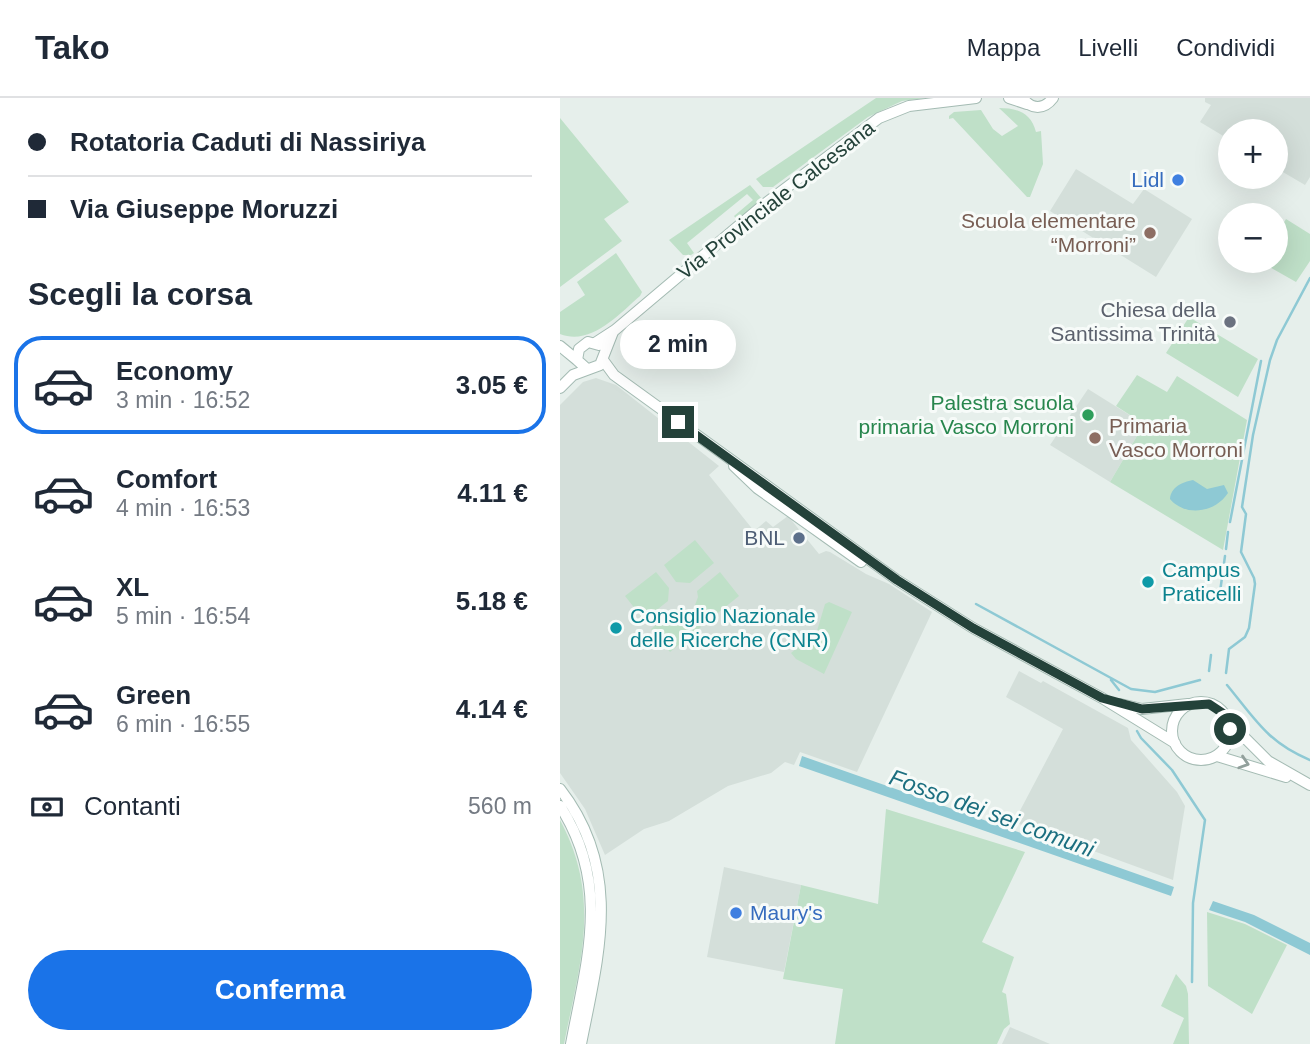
<!DOCTYPE html>
<html lang="it">
<meta charset="utf-8">
<style>
:root{--surface:#fff;--page:#f6f6f7;--text:#1f2937;--muted:#747a83;--line:#e0e1e3;--accent:#1a73e8}
body{margin:0;font-family:Helvetica,sans-serif;background:var(--page);color:var(--text);height:100vh;display:flex;flex-direction:column;font-size:26px;white-space:nowrap}
*{box-sizing:border-box;margin:0}
p{font-size:23px;color:var(--muted)}
.icon{flex:none;width:38px;height:38px;fill:none;stroke:currentColor;stroke-width:2;stroke-linecap:round;stroke-linejoin:round}
.map{position:relative;flex:1;overflow:hidden}
.sheet{display:flex;flex-direction:column;background:var(--surface);width:560px}
.sheet>*{flex:none}
.hud{display:grid;align-content:center;height:154px;padding:0 28px;background:var(--surface)}
.tools{position:absolute;left:658px;top:21px;display:grid;gap:14px}
.tools a{display:grid;place-items:center;width:70px;height:70px;border-radius:50%;background:var(--surface);box-shadow:0 7px 28px #0002;font-size:35px}
.end{position:absolute;width:32px;height:32px;margin:-16px;border:9px solid #24423a;background:#fff;box-shadow:0 0 0 4px #fff}
.from{border-radius:50%}
.bubble{position:absolute;height:49px;border-radius:24px;background:var(--surface);box-shadow:0 7px 28px #0002;font-size:23px;font-weight:600;line-height:49px;text-align:center}
.hud b{display:flex;align-items:center;gap:24px;height:66px;font-size:26px}
.hud b+b{border-top:2px solid var(--line)}
.hud i{width:18px;height:18px;background:var(--text)}
ul{padding:0;list-style:none}
li{display:flex;align-items:center;gap:21px;height:98px;margin:0 14px 10px;padding:0 14px;border:4px solid transparent;border-radius:28px}
li div{flex:1}
li b{display:block;font-size:26px}
li em{font-style:normal;font-weight:600}
li.on{border-color:var(--accent)}
li>.icon{width:63px;height:63px;stroke-width:1.5}
h2{padding:0 28px;font-size:32px;line-height:84px}
.pay{display:flex;align-items:center;gap:18px;height:77px;padding:0 28px;font-size:26px}
.pay p{margin-inline-start:auto}
.action{display:flex;gap:14px;margin-top:auto;padding:14px 28px}
.action a{flex:1;height:80px;border-radius:42px;background:var(--accent);color:#fff;font-size:28px;font-weight:600;line-height:80px;text-align:center}
header{display:flex;align-items:center;gap:42px;box-sizing:border-box;height:98px;padding:0 35px;background:var(--surface);border-bottom:2px solid var(--line)}
header strong{font-size:33px}
nav{display:flex;gap:38px;margin-inline-start:auto;font-size:24px}
main{display:flex;flex:1;min-height:0}
.map>svg:first-child{display:block}
.built{fill:#d4dfda}
.green{fill:#bfe0c8}
.water{fill:#8ec9d4}
.lines{fill:none;stroke-linecap:round;stroke-linejoin:round}
.stream{stroke:#8ec9d4;stroke-width:2.5}
.secondary-casing{stroke:#a4bbb3;stroke-width:12}
.secondary{stroke:#fff;stroke-width:10}
.oneway{stroke:#92a09c}
.route{stroke:#24423a;stroke-width:9}
.shop-dot{fill:#3f7fe0;stroke:#f7fbf9;stroke-width:2.5}
.education-dot{fill:#8d6e63;stroke:#f7fbf9;stroke-width:2.5}
.worship-dot{fill:#6b7280;stroke:#f7fbf9;stroke-width:2.5}
.leisure-dot{fill:#2e9e5b;stroke:#f7fbf9;stroke-width:2.5}
.service-dot{fill:#5c6f8a;stroke:#f7fbf9;stroke-width:2.5}
.culture-dot{fill:#0f9aa8;stroke:#f7fbf9;stroke-width:2.5}
.labels{text-anchor:middle;stroke-width:6;stroke-linejoin:round;paint-order:stroke}
.shop-label{font-size:21px;fill:#366cbe;stroke:#f7fbf9;text-anchor:end}
.street-label{font-size:21px;fill:#24423a;stroke:#f7fbf9}
.education-label{font-size:21px;fill:#785e54;stroke:#f7fbf9;text-anchor:end}
.worship-label{font-size:21px;fill:#5b616d;stroke:#f7fbf9;text-anchor:end}
.leisure-label{font-size:21px;fill:#27864d;stroke:#f7fbf9;text-anchor:end}
.service-label{font-size:21px;fill:#4e5e75;stroke:#f7fbf9;text-anchor:end}
.culture-label{font-size:21px;fill:#0d838f;stroke:#f7fbf9;text-anchor:start}
.water-label{font-size:23px;font-style:italic;fill:#1c6f80;stroke:#f7fbf9}
</style>
<header>
<strong>Tako</strong>
<nav><a>Mappa</a><a>Livelli</a><a>Condividi</a></nav>
</header>
<main>
<section class="sheet">
<div class="hud">
<b><i class="from"></i>Rotatoria Caduti di Nassiriya</b>
<b><i></i>Via Giuseppe Moruzzi</b>
</div>
<h2>Scegli la corsa</h2>
<ul>
<li class="on"><svg class="icon" aria-label="car" viewBox="0 0 24 24"><path d="M5 17H2v-5l4-1 3-4h7l3 4 3 1v5h-3M9 17h6M6 11h13"/><circle cx="7" cy="17" r="2"/><circle cx="17" cy="17" r="2"/></svg><div><b>Economy</b><p>3 min · 16:52</p></div><em>3.05 €</em></li>
<li><svg class="icon" aria-label="car" viewBox="0 0 24 24"><path d="M5 17H2v-5l4-1 3-4h7l3 4 3 1v5h-3M9 17h6M6 11h13"/><circle cx="7" cy="17" r="2"/><circle cx="17" cy="17" r="2"/></svg><div><b>Comfort</b><p>4 min · 16:53</p></div><em>4.11 €</em></li>
<li><svg class="icon" aria-label="car" viewBox="0 0 24 24"><path d="M5 17H2v-5l4-1 3-4h7l3 4 3 1v5h-3M9 17h6M6 11h13"/><circle cx="7" cy="17" r="2"/><circle cx="17" cy="17" r="2"/></svg><div><b>XL</b><p>5 min · 16:54</p></div><em>5.18 €</em></li>
<li><svg class="icon" aria-label="car" viewBox="0 0 24 24"><path d="M5 17H2v-5l4-1 3-4h7l3 4 3 1v5h-3M9 17h6M6 11h13"/><circle cx="7" cy="17" r="2"/><circle cx="17" cy="17" r="2"/></svg><div><b>Green</b><p>6 min · 16:55</p></div><em>4.14 €</em></li>
</ul>
<div class="pay"><svg class="icon" aria-label="cash" viewBox="0 0 24 24"><path d="M3 7h18v10H3z"/><circle cx="12" cy="12" r="2"/></svg>Contanti<p>560 m</p></div>
<div class="action"><a>Conferma</a></div>
</section>
<div class="map">
<svg width="750" height="946" viewBox="0 0 750 946">
<rect width="100%" height="100%" fill="#e6efeb"/>
<path class="built" d="M645 0H750V79L745 87 716 70V33H670V42L640 24 651 7 645 4Z
M516 71 573 106 584 91 632 121 596 179 490 113Z
M36 280 56 287 159 368 149 377 194 433 206 423 213 429 228 418 259 456 266 453 270 454 306 476 329 486 372 514 297 674 240 654 234 667 225 664 211 675 168 688 109 723 84 731 45 757 25 711 0 675V307L23 284Z
M528 291 584 326 550 384 490 347Z
M459 573 481 585 483 583 568 630 571 642 617 694 625 708 613 782 454 724 503 631 446 599Z
M164 769 241 787 224 874 147 859Z
M450 929 490 946H442Z"/>
<path class="green" d="M316 0H365L342 3 308 19 213 89H203L196 81Z
M439 10C456 10 471 14 476 34L481 33 483 66 470 99H467L393 20 389 21V18L394 14 421 12 433 31 442 38 458 28Z
M0 20 69 104 44 121 62 143 0 189Z
M190 87 202 101 177 122 174 118 193 102 187 96 127 145 134 155 131 157H123L109 142Z
M726 121 750 136V163L736 184 701 164 716 163V138Z
M56 155 82 194 80 198C58 217 31 248 0 236V214L25 197 17 184Z
M629 219 698 261 678 299 606 255Z
M577 277 607 294 617 278 687 322 663 452 550 384 584 326 556 308Z
M135 442 154 465 130 485 116 484 104 467Z
M96 474 109 490 108 503 84 522 65 498Z
M160 474 179 498 149 522 135 507 138 499 137 493Z
M269 504 292 514 264 576 236 561 231 555 257 533 265 506Z
M114 511 127 513 141 529 110 554 91 531Z
M326 711 465 754 422 844 454 859 442 894 446 896 450 926 444 931 437 946H275L283 891 223 881 241 787 318 806Z
M0 722C42 800 20 865 4 946H0Z
M647 814 685 826 727 847 692 916 648 888Z
M616 876 626 888 628 896 629 946H613L624 920 601 908Z"/>
<path class="water" d="M633 382 647 391 664 387 668 395C655 415 625 419 610 401 611 389 622 384 633 382Z
M242 658 614 789 611 798 239 668Z
M653 803 694 817 750 845V857L685 824 649 812Z"/>
<g class="lines">
<path class="stream" d="M670 424 701 263
M666 451 668 434
M660 494 665 458
M416 506 571 591 595 594 640 582
M649 573 651 557
M666 575 669 551 685 539 689 530 695 486 694 480 681 454 686 416 682 409 693 337 710 262 717 242 750 180
M551 582 559 592
M667 587C695 621 708 645 750 662
M577 633 581 640 612 672 645 722 633 805 632 884"/>
<defs>
<path id="secondary" d="M449 0 467 6
M463 0C471 12 484 12 493 0
M35 245 55 232 202 108 319 20 349 8 416 0
M0 248 17 262
M43 262 54 277 337 482 413 530 542 600 615 645
M27 271 17 262 19 251 28 244 39 247
M0 290 13 277 40 267 53 234
M174 368 197 390 301 464
M612 633a29 29 0 1 1 58 0a29 29 0 1 1-58 0Z
M560 606 582 611 628 606
M669 624 708 663 750 687
M657 658 726 679
M0 691C63 772 39 855 21 946
M0 708C51 787 27 861 11 946"/>
</defs>
<use href="#secondary" class="secondary-casing"/>
<use href="#secondary" class="secondary"/>
</g>
<defs><path id="oneway-chevron" d="M-2-3.5L2.5 0L-2 3.5" fill="none" stroke-width="1.6" stroke-linecap="round" stroke-linejoin="round" transform="scale(1.75)"/></defs>
<use class="oneway" href="#oneway-chevron" transform="translate(684 665) rotate(18)"/>
<g class="lines">
<path class="route" d="M118 324 337 482 413 530 542 600 582 611 649 606 664 616 670 631"/>
</g>
<g class="shop-dot">
<circle cx="618" cy="82" r="7"/>
<circle cx="176" cy="815" r="7"/>
</g>
<g class="education-dot">
<circle cx="590" cy="135" r="7"/>
<circle cx="535" cy="340" r="7"/>
</g>
<circle class="worship-dot" cx="670" cy="224" r="7"/>
<circle class="leisure-dot" cx="528" cy="317" r="7"/>
<circle class="service-dot" cx="239" cy="440" r="7"/>
<g class="culture-dot">
<circle cx="588" cy="484" r="7"/>
<circle cx="56" cy="530" r="7"/>
</g>
<g class="labels">
<g class="shop-label">
<text x="604" y="89">Lidl</text>
<text x="190" y="822" text-anchor="start">Maury's</text>
</g>
<g class="street-label">
<text transform="translate(216 102) rotate(-38)" y="7">Via Provinciale Calcesana</text>
</g>
<g class="education-label">
<text x="576" y="130">Scuola elementare<tspan x="576" dy="24">“Morroni”</tspan></text>
<text x="549" y="335" text-anchor="start">Primaria<tspan x="549" dy="24">Vasco Morroni</tspan></text>
</g>
<g class="worship-label">
<text x="656" y="219">Chiesa della<tspan x="656" dy="24">Santissima Trinità</tspan></text>
</g>
<g class="leisure-label">
<text x="514" y="312">Palestra scuola<tspan x="514" dy="24">primaria Vasco Morroni</tspan></text>
</g>
<g class="service-label">
<text x="225" y="447">BNL</text>
</g>
<g class="culture-label">
<text x="602" y="479">Campus<tspan x="602" dy="24">Praticelli</tspan></text>
<text x="70" y="525">Consiglio Nazionale<tspan x="70" dy="24">delle Ricerche (CNR)</tspan></text>
</g>
<g class="water-label">
<text transform="translate(432 715) rotate(20)" y="8">Fosso dei sei comuni</text>
</g>
</g>
</svg>
<div class="tools">
<a>+</a>
<a>−</a>
</div>
<i class="end from" style="left:670px;top:631px"></i>
<i class="end" style="left:118px;top:324px"></i>
<div class="bubble" style="left:60px;top:222px;width:116px">2 min</div>
</div>
</main>
